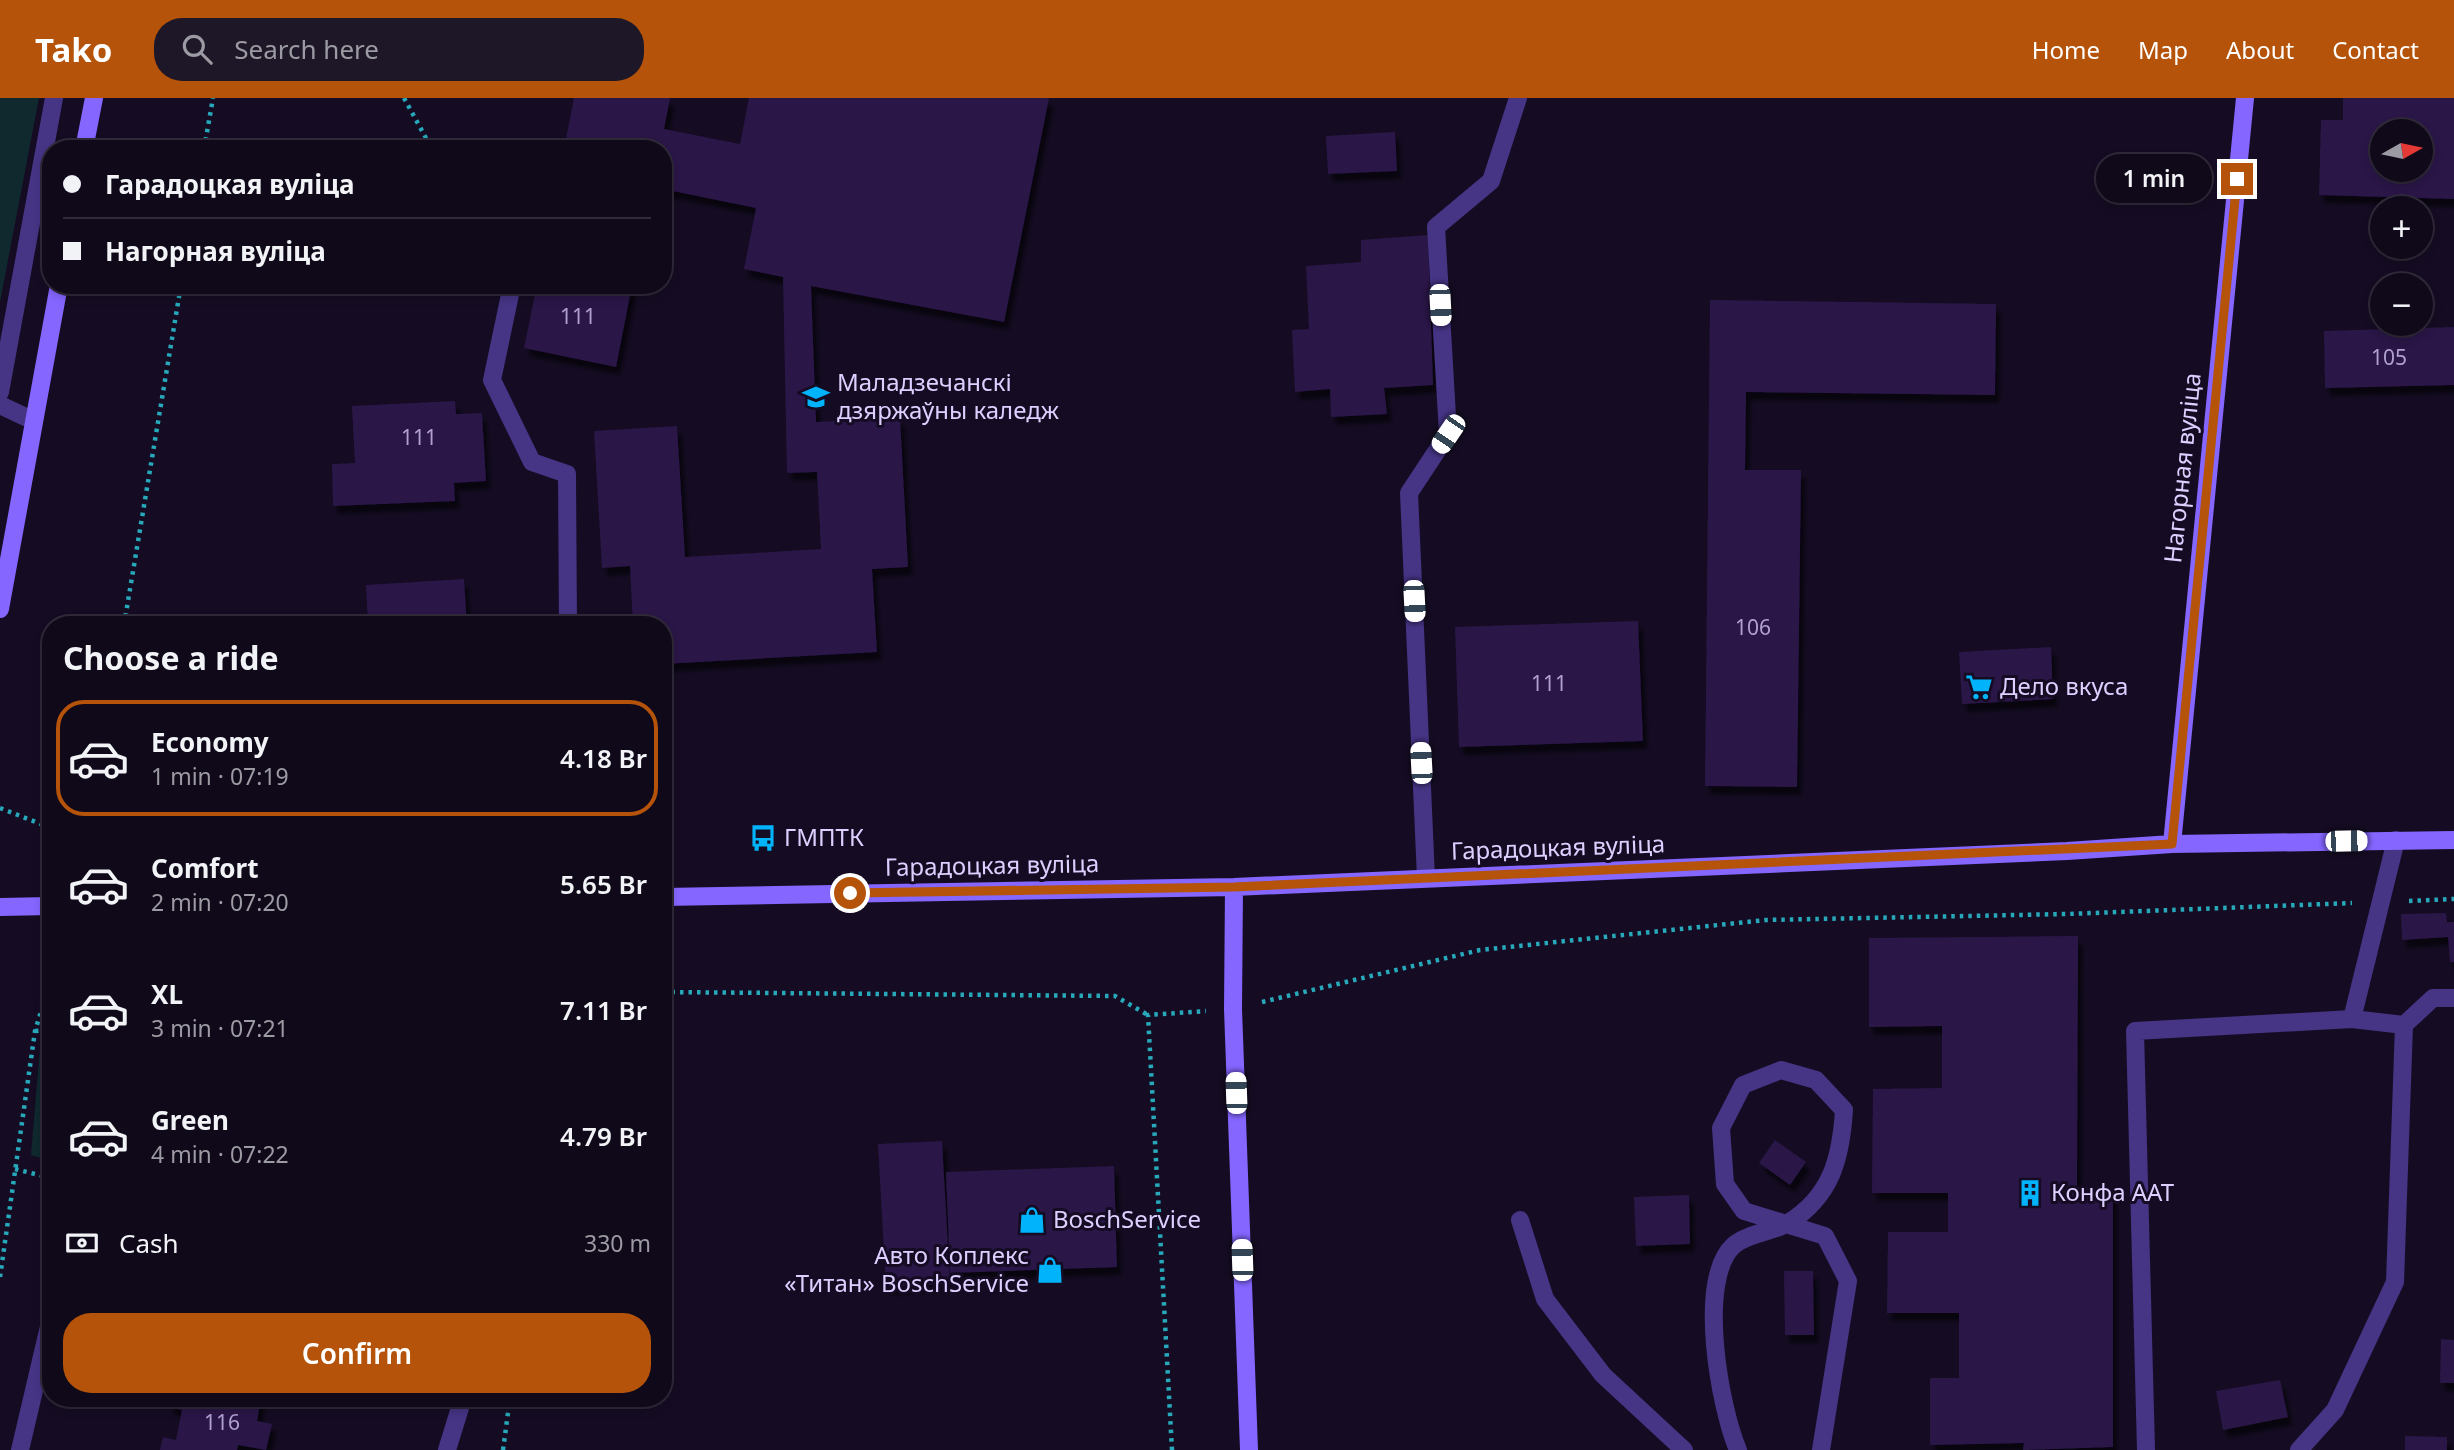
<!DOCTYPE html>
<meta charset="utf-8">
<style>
:root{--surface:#10091a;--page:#1e1727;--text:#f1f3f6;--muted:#9c9aa2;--line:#302a39;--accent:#b45309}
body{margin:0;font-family:"Noto Sans",sans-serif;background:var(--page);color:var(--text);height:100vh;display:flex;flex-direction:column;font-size:26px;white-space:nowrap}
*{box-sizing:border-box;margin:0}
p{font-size:23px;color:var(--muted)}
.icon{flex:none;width:38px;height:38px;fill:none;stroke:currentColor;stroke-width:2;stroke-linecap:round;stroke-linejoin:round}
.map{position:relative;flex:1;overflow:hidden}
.sheet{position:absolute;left:42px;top:518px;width:630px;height:791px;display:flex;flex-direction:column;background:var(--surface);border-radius:28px;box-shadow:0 4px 10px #0003,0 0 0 2px var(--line)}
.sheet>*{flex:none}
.top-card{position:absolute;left:42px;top:42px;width:630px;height:154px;border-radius:28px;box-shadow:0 4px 10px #0003,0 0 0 2px var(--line);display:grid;align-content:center;height:154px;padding:0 21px;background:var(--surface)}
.needle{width:46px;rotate:81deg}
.fabs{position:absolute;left:2370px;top:21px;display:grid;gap:14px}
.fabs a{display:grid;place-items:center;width:63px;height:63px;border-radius:50%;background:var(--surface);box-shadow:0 4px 10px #0003,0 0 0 2px var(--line);font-size:35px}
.end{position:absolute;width:32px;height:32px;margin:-16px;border:9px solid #b45309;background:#fff;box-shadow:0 0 0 4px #fff}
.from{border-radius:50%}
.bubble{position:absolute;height:49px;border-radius:24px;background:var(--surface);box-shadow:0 4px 10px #0003,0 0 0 2px var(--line);font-size:23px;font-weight:600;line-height:49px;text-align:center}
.car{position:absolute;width:21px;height:42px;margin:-21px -10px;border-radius:9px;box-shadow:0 0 5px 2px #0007;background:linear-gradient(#fff 24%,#345 0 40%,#fff 0 76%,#345 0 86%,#fff 0)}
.top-card b{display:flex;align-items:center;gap:24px;height:66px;font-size:26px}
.top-card b+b{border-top:2px solid var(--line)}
.top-card i{width:18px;height:18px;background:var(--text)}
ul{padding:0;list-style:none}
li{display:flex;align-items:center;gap:21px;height:116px;margin:0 14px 10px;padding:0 7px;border:4px solid transparent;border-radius:28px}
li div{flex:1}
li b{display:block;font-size:26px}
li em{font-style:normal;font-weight:600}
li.selected{border-color:var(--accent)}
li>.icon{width:63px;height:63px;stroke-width:1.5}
h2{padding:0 21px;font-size:32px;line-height:84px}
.pay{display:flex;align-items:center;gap:18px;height:77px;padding:0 21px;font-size:26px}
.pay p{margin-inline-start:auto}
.cta{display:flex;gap:14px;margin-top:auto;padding:14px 21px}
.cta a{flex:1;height:80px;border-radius:28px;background:var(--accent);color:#fff;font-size:28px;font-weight:600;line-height:80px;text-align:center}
header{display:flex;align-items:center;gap:42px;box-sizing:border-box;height:98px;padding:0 35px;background:var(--accent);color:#fff}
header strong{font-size:33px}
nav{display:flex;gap:38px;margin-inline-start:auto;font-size:24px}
.search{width:490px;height:63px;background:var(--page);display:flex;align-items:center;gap:18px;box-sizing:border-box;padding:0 24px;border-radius:28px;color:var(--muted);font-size:26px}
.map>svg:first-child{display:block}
.green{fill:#0f292e}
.building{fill:#291746;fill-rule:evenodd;filter:url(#shadow)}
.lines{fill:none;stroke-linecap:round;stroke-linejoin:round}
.path{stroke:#27a9bb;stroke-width:4.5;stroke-dasharray:3.5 5;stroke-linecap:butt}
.lane{stroke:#463485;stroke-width:18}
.secondary{stroke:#8566ff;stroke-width:18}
.route{stroke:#b45309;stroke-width:9}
.labels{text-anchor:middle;stroke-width:6;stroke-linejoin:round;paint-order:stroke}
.number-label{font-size:21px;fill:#b0a1d1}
.poi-label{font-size:24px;fill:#ddcfff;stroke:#150c23;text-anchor:start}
.street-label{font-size:24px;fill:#ddcfff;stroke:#150c23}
</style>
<header>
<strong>Tako</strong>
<div class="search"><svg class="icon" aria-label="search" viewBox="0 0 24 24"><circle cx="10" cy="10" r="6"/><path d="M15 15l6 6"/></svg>Search here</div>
<nav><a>Home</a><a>Map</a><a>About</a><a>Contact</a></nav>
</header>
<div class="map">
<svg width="2454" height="1352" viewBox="0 0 2454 1352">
<defs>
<filter id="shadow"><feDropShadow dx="4.5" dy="8" stdDeviation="2" flood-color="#0009"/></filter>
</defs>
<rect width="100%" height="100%" fill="#150c23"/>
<path class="green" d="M0 0H39L0 204Z
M51 937V1063L31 1057 41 938Z"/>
<path class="building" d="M574 0H670L664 31 740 46 749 0H1049L1004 224 811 188 816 324 900 320 908 469 872 471 877 554 663 566V527H633L630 468 602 470 594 333 677 328 685 459 821 451 817 374 787 375 783 179 744 171 756 110 663 91V51H564Z
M2343 0H2454V101L2319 97 2321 22H2343ZM2382 33H2420V72H2382Z
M1395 34 1397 73 1328 76 1326 38Z
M1428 137 1433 287 1384 290 1387 316 1331 319 1330 291 1295 294 1292 232 1309 231 1306 168 1361 164V142Z
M537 187H632L616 269 524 250Z
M1710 202 1996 206 1995 297 1746 294 1745 372H1801L1797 689 1705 688Z
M2454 229V287L2325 290 2324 233Z
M455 303 456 316 482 315 486 383 454 385 455 403 333 408 332 366 355 365 352 308Z
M464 481 467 527H368L366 487Z
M1638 523 1643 643 1459 649 1455 529Z
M2051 549 2053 601 1962 606 1959 554Z
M2446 815 2447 824H2454V864H2450L2448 839 2402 842 2401 816Z
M2078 838 2077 1089H2113V1349L2023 1352 2024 1345 1930 1347V1280H1959V1215H1887L1888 1134H1948V1095H1872L1873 991 1942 990V928L1869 929V840Z
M1775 1042 1806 1064 1790 1087 1759 1065Z
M942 1043 950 1186 886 1189 878 1046Z
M1114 1068 1117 1169 950 1175 946 1074Z
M1689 1097 1690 1146 1636 1148 1634 1099Z
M1784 1173H1813L1814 1237H1785Z
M2441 1241 2454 1242V1285H2440Z
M2280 1282 2288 1319 2223 1332 2216 1293Z
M171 1300H261L257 1323 272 1326 266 1352 238 1347 237 1352H160L163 1339 176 1342 182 1312 169 1309Z
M2405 1338 2447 1339V1352H2405Z"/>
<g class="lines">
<path class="path" d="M404 0 432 51
M204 51 213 0
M124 527 181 187
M0 710 51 730
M2409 803 2454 801
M663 894 1115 898 1148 917
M1262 904 1480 852 1766 822 2067 816 2352 805
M35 933 51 932
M15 1071 51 1080
M0 1179 35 933 51 881
M503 1352 510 1300
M1172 1352 1148 917 1206 913"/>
<path class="lane" d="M512 187 492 282 532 364 567 376 568 527
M0 294 54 0
M0 307 34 323
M1426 780 1409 395 1448 336 1436 129 1491 83 1518 0
M2352 921 2396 742
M2404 927 2433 900H2454
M1520 1122 1545 1201 1603 1277 1684 1352
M20 1352 51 1220
M447 1352 463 1300
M1738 1352C1720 1310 1696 1181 1734 1147 1748 1135 1773 1134 1788 1125 1832 1098 1841 1059 1844 1012L1816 982 1781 972 1743 987 1721 1030 1725 1086 1744 1113 1825 1138 1848 1183 1821 1352
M2146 1352 2135 933 2352 921 2404 927 2395 1184 2335 1312 2299 1352"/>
<path class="secondary" d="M84 51 94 0
M0 511 59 187
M2172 746 2245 0
M1234 789 1233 911 1249 1352
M663 799 1234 789 2067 753 2172 746 2454 742
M0 809 51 808"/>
</g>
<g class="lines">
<path class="route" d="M850 795 1234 789 2172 746 2237 81"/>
</g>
<defs>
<symbol id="university-bare" viewBox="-9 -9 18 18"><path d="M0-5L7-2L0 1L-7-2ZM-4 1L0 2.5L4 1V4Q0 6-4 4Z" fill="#00b3fa" stroke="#150c23" stroke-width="2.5" paint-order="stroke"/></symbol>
<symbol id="supermarket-bare" viewBox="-9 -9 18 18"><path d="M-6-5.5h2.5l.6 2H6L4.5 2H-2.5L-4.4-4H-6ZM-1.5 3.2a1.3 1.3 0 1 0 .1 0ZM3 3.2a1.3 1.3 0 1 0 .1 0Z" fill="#00b3fa" stroke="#150c23" stroke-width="2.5" paint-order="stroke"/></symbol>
<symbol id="bus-bare" viewBox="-9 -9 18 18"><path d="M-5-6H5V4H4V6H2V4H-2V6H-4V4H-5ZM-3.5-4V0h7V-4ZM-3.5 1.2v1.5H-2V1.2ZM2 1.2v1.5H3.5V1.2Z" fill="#00b3fa" stroke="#150c23" stroke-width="2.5" paint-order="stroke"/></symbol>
<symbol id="building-bare" viewBox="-9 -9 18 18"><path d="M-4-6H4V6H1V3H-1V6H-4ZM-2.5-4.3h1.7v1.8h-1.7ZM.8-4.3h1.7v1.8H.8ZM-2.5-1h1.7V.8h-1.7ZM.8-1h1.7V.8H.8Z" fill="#00b3fa" stroke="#150c23" stroke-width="2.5" paint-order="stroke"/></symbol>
<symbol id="shop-bare" viewBox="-9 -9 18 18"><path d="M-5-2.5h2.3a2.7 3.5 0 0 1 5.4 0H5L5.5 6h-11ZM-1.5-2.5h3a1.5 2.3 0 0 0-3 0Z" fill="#00b3fa" stroke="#150c23" stroke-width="2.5" paint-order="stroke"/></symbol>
</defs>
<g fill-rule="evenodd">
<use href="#university-bare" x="797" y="280" width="38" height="38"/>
<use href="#supermarket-bare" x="1960" y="570" width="38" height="38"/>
<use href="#bus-bare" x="744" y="721" width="38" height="38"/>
<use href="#building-bare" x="2011" y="1076" width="38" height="38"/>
<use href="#shop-bare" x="1013" y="1103" width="38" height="38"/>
<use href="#shop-bare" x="1031" y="1153" width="38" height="38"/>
</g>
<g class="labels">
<g class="number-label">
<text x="578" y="226">111</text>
<text x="2389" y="267">105</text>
<text x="419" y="347">111</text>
<text x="1753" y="537">106</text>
<text x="1549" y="593">111</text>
<text x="222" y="1332">116</text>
</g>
<g class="poi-label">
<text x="837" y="293">Маладзечанскі<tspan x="837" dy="28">дзяржаўны каледж</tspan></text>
<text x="2000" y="597">Дело вкуса</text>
<text x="784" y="748">ГМПТК</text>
<text x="2051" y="1103">Конфа ААТ</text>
<text x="1053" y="1130">BoschService</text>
<text x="1029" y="1166" text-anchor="end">Авто Коплекс<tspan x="1029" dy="28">«Титан» BoschService</tspan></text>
</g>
<g class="street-label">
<text transform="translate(2183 370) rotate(-84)" y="8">Нагорная вуліца</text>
<text transform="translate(1558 750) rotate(-2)" y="8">Гарадоцкая вуліца</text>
<text transform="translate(992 768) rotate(-1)" y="8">Гарадоцкая вуліца</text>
</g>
</g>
</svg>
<div class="fabs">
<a><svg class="needle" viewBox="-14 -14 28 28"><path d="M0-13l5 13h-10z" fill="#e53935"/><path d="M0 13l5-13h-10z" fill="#9c9aa2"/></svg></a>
<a>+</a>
<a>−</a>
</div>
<i class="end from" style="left:850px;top:795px"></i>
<i class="end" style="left:2237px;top:81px"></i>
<div class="bubble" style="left:2096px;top:56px;width:116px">1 min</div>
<i class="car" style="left:1440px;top:207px;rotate:177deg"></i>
<i class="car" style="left:1448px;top:336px;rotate:214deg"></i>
<i class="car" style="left:1414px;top:503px;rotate:177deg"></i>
<i class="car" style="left:1421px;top:665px;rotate:357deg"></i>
<i class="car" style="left:2346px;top:743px;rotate:89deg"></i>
<i class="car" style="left:1236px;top:995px;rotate:358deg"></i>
<i class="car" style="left:1242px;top:1162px;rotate:358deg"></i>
<div class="top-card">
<b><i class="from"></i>Гарадоцкая вуліца</b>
<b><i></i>Нагорная вуліца</b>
</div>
<section class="sheet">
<h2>Choose a ride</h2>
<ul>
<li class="selected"><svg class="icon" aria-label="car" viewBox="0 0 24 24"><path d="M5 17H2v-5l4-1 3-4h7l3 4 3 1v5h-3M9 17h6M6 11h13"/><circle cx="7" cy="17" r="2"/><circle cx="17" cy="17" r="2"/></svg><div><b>Economy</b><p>1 min · 07:19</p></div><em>4.18 Br</em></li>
<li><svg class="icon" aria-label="car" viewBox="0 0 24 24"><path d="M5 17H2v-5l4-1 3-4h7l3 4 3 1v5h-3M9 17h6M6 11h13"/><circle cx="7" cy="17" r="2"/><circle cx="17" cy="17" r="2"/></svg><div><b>Comfort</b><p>2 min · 07:20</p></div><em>5.65 Br</em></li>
<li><svg class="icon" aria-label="car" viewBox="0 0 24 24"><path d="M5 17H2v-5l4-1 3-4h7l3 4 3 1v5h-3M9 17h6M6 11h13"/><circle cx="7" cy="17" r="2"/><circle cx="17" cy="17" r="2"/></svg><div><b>XL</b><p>3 min · 07:21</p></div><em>7.11 Br</em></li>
<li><svg class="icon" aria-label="car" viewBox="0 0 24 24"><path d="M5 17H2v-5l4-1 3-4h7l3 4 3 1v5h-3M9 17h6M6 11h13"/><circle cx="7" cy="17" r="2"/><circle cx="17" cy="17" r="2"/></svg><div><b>Green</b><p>4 min · 07:22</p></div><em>4.79 Br</em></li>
</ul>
<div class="pay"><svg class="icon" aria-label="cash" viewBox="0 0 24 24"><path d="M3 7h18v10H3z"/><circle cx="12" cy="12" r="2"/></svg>Cash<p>330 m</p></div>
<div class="cta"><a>Confirm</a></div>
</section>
</div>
